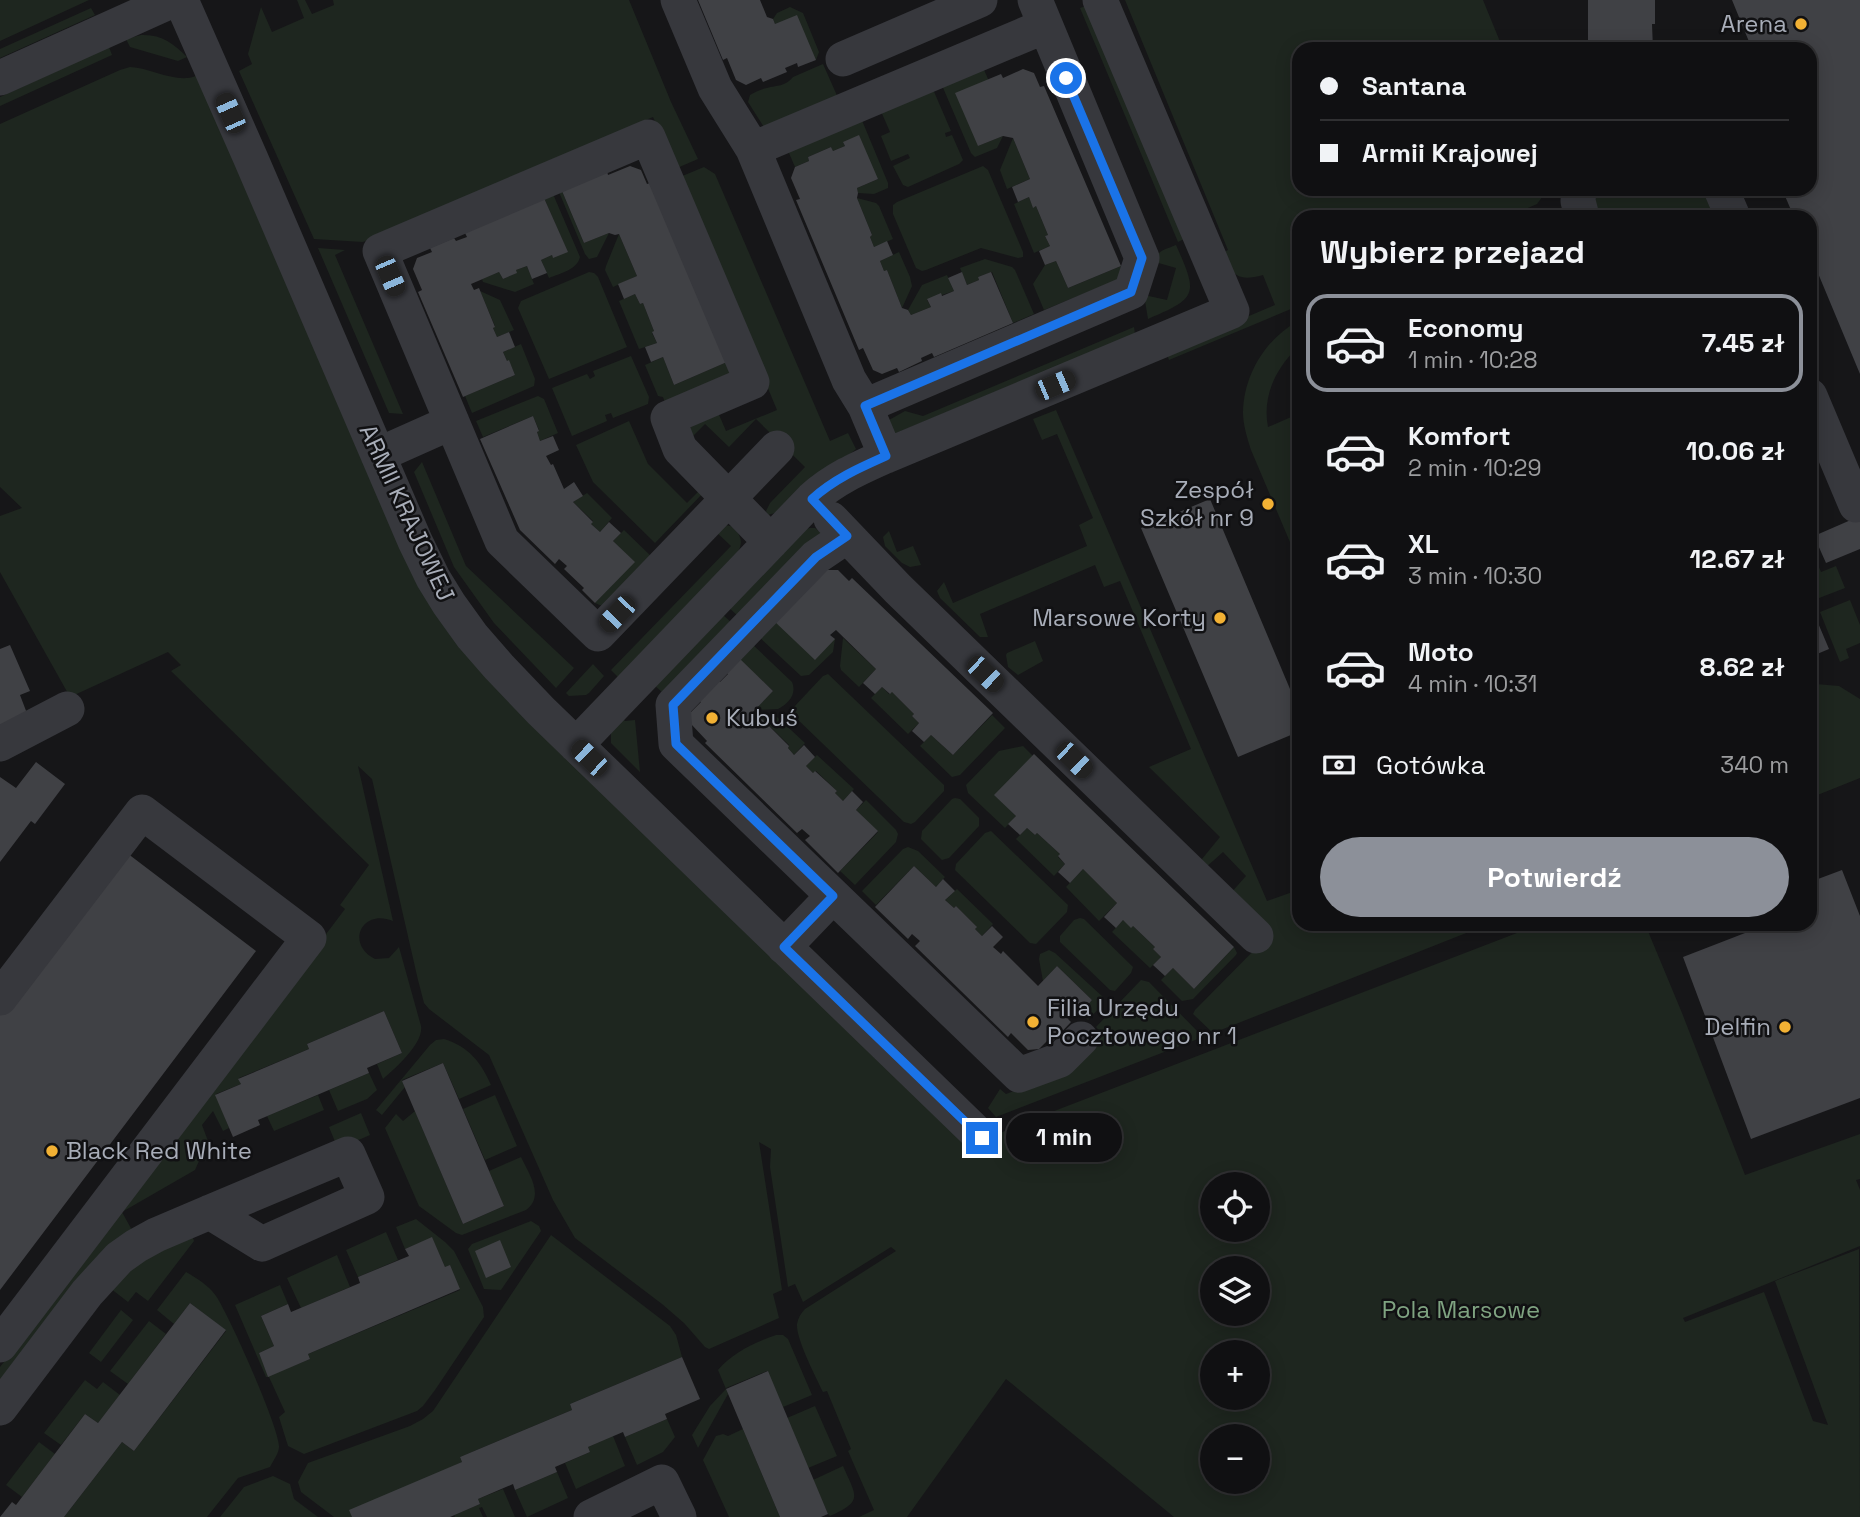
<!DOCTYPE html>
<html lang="pl">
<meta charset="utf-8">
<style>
:root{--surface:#101012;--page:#1e1e20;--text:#f1f3f6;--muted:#9c9d9f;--line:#303032;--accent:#8c9099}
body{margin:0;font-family:"Space Grotesk",sans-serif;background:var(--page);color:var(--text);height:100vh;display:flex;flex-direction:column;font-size:26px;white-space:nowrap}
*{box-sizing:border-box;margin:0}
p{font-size:23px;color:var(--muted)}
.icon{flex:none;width:38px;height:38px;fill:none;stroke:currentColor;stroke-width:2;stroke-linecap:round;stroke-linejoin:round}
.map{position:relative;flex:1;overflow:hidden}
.sheet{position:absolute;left:1292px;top:210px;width:525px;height:721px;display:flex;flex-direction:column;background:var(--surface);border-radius:21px;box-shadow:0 4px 18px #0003,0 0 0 2px var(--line)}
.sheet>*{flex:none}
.banner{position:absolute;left:1292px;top:42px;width:525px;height:154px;border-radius:21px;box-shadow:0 4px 18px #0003,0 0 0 2px var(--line);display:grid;align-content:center;height:154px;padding:0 28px;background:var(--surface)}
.controls{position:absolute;left:1200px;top:1172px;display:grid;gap:14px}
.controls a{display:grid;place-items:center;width:70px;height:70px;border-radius:50%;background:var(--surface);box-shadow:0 4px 18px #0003,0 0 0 2px var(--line);font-size:35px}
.end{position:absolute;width:32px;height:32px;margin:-16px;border:9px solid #1a73e8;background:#fff;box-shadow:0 0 0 4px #fff}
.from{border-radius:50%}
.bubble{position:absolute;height:49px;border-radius:24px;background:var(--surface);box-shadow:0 4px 18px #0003,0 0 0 2px var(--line);font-size:23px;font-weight:700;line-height:49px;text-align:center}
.car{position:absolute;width:21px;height:42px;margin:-21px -10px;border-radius:9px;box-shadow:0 0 5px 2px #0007;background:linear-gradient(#222 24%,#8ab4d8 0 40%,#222 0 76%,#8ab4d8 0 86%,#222 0)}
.banner b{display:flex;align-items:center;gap:24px;height:66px;font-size:26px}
.banner b+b{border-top:2px solid var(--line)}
.banner i{width:18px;height:18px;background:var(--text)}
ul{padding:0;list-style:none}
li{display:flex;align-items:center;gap:21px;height:98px;margin:0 14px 10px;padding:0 14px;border:4px solid transparent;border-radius:21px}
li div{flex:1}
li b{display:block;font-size:26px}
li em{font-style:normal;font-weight:700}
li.on{border-color:var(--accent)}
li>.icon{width:63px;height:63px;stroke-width:1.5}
h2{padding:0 28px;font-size:32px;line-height:84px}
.pay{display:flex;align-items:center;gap:18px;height:77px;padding:0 28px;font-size:26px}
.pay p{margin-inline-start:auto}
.cta{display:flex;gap:14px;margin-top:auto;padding:14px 28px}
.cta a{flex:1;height:80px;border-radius:42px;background:var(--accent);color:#fff;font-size:28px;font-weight:700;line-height:80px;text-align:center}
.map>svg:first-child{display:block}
.green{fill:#1e261f;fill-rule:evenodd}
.building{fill:#404145}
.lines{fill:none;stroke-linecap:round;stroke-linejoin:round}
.minor{stroke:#37383d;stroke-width:35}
.route{stroke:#1a73e8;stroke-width:9}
.poi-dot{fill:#f2b134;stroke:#111113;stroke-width:2.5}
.labels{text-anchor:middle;stroke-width:5;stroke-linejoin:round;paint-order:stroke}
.poi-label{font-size:24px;fill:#a8adb8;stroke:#111113;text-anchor:end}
.street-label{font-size:24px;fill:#a8adb8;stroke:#111113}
.park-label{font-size:24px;fill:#7fa381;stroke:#111113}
</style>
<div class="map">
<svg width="1860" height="1517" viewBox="0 0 1860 1517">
<rect width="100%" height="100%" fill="#161618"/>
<path class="green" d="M0 0H89L0 41Z
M297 0H305L312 14 334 5 333 0H629L671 102 698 159 677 168 653 117 363 242 314 239 239 71 252 64 248 54 261 7 272 32 304 18Z
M1125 0H1483L1503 49H1298V189H1548L1537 204 1507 217H1298V306L1169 360 1166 351 1275 305 1263 275C1237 282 1233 275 1221 254L1228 250Z
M1086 6 1184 239 1178 242 1080 8Z
M790 7 803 13 819 52 816 60 775 24 773 19 777 13Z
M91 8 95 15 0 58V49Z
M141 35C161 34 173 43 187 57L178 61 130 47 126 39Z
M109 47 112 55 0 106V97Z
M823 64 839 100 767 132 748 102 750 95C755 92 761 89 767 88 777 85 785 87 793 77Z
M982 65 988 79 978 146 1003 136 997 148 975 157 971 153 941 83Z
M130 67C152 68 176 84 196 76L244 179 399 545 970 1148 1013 1127 1540 924H1645L1682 1013 1745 1175 1860 1134V1179L1856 1180 1860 1190V1246L1683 1318 1685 1322 1764 1292 1813 1421 1828 1425 1775 1281 1859 1249 1860 1517H1174L1006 1379 907 1517H859L874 1510 848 1451 851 1449 827 1391 823 1392C816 1377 796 1339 797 1324 798 1318 801 1313 805 1309L896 1251 891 1247 803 1302 795 1284 788 1287 770 1167 771 1149 759 1142 782 1290 773 1294 779 1318 709 1349 705 1347 684 1323 662 1304 575 1238 553 1200 489 1055 429 1009 424 1003 418 980 372 779 358 766 393 921C362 908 345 944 375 959L389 958 399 947 421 1026C424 1043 396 1068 383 1079L377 1064 402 1053 384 1011 307 1044 309 1049 239 1078 241 1084 216 1094 229 1128 223 1131 213 1111 202 1125 208 1141 195 1170 122 1212 133 1232 0 1386V1367L175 1141 172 1138 345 909 340 905 369 865 171 671 181 665 168 652 70 697 0 572V516L22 508 0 487V124L120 70ZM1213 1185H1258V1230H1213ZM1213 1269H1258V1314H1213ZM1213 1353H1258V1398H1213ZM1213 1437H1258V1482H1213Z
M932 87 951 131 945 133 946 137 952 135 963 160 959 164 908 187 903 185 893 166 910 158 908 154 891 161 881 136 890 132 880 109Z
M861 118 888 183V188L874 194 858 193 857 188 878 179 843 142 845 146 833 151 831 147 808 157 809 161 795 167 789 153 790 148Z
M1013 138 1030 179 1007 189 1000 170Z
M983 166 988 170 1023 252V257L1018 258 981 248 926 270 922 271 916 268 893 214V205L897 202Z
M704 167 715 174 830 441 848 433 856 449C849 456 835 461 827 467 808 481 792 498 775 513L768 515 766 511 770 503 805 467 756 419 729 447 705 424 689 440 685 431 717 410 726 431 777 410 680 177Z
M1608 189H1703L1715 217H1600L1596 207 1595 195Z
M562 191 584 243 609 233 597 257 589 259 585 254 559 192Z
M553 194 580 257C577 270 561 273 549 278L541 260 552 255 553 257 567 251 544 198Z
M1029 197 1033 207 1036 206 1048 235 1045 236 1050 246 1034 253 1014 204Z
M857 198 876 203 879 206 893 239 874 247 870 237 872 235Z
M619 234 637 276 613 287 605 270 606 266Z
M1176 245C1198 294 1198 298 1148 319L1144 295 1167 300 1176 268 1155 262C1156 250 1167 249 1176 245Z
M318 248 345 250 335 255 403 414 389 413Z
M899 252 910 277 912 286 902 308 887 270 884 271 880 261Z
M985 259 1012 267 1015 270 1034 314 1013 323 992 272 978 277 979 280 967 285 960 268Z
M1056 261 1068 288 1121 266 1122 271 1117 280 1044 310 1033 284 1045 265Z
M527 266 534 284 515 292 483 282 482 279 499 272 503 279 516 273V270Z
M589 272 594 273 598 277 627 347 549 379 518 308 521 301Z
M947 275 954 291 927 300 931 307 911 315 908 310 922 285Z
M480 291 500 300 514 330 497 337 493 328 495 326Z
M635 294 640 304 643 303 654 331 652 333 657 343 639 349 619 301Z
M1298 321V347C1276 368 1262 396 1268 427L1298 414V561L1251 450C1247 437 1243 425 1243 412 1244 374 1266 339 1298 321Z
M1134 327 1135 334 894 434 889 420 905 411 923 416Z
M521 344 535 379 534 386 472 413 465 396 515 375 509 361H507L503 352Z
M631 356 649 397 648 404 613 418 611 413 605 415 607 421 572 436 552 388 587 374 590 379 595 376 593 371Z
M663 357 674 385 727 362 730 373 666 405 663 397 658 396 645 365Z
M538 396 544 399 558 433 540 441 537 432 539 430 533 416 483 437 476 421Z
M1056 410 1267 901 1298 890V924H1489L1213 1033 1193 1014 1195 1010 1271 933 1230 894 1246 876 1223 852 1204 869 1202 859 1220 837 1149 767 1191 749 1120 581 1104 587 1095 565 980 614 988 637H980L940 598 937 591 944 582 953 603 1087 546 1079 525 1093 518 1057 434 1042 440 1033 419Z
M629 421 648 464 687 503 703 487 706 490 655 543 593 482 576 445Z
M422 462 466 566 574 668 556 688 494 623 454 567 414 472Z
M587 493 612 518 600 532 591 524 593 521 573 502Z
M724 525 731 526C740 533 744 541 738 552L619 678 611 670 731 546 714 530Z
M810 528H815L823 535 738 616 728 607 806 529Z
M624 530 653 558 602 606 595 603 634 562 613 541Z
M889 531 897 552 913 546 921 565 910 567 902 563 885 546 883 537Z
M1810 545 1821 572 1836 566 1845 588 1814 600 1810 590Z
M1850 600 1860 625V643L1846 649 1849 658 1840 662 1820 612Z
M722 614 731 622 663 693 654 685Z
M773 620 835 639 833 652 809 675 801 676 758 636Z
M843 638 876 669 859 687 841 670 840 666Z
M1035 641 1043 661 1018 675 1008 667 1006 655 1007 653Z
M751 643 792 682C797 694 789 703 778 709L754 710 773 691 738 658Z
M593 664 604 676 589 693 586 695 569 696 566 693Z
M828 674 944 785V791L915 822 911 824 904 822 794 716V707L823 676Z
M1816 684 1839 686 1860 699V778L1810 798V687Z
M882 687 889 694 892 692 914 714 912 716 919 723 908 734 871 698Z
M992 715 1005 728 960 775 952 777 920 746 931 735 953 755Z
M759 716 777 717 805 743 794 755 788 748 789 745Z
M622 718 625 721 635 720 640 772 611 743V733Z
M1023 746 1033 756 995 795 1016 816 1005 828 968 793 966 785 999 751Z
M817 755 854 789 843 801 835 793 837 791 816 771 813 773 806 766Z
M955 798 960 799 979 818V826L949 858 942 860 921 839 922 831 952 799Z
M866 800 896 830 898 834 896 842 855 885 840 871 878 832 856 810Z
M1027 828 1035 835 1037 833 1060 854 1058 857 1065 864 1054 876 1016 839Z
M991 831 1068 905 1067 912 1036 944 1030 943 955 870 956 864 985 833Z
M908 847 918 851 945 877 936 887 914 866 876 905 862 891 903 849Z
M1083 869 1117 903 1099 921 1066 887Z
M957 889 993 924 982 936 975 929 976 926 956 906 954 908 945 900Z
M1080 918 1084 919 1133 967 1131 973 1115 991 1110 990 1060 942V936L1074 920Z
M1123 920 1133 926 1155 947 1153 949 1161 957 1150 968 1112 932Z
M1234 947 1237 953 1236 955 1193 999 1182 1001 1161 980 1173 968 1194 989Z
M1049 950 1055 953 1103 997V1004L1088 1020 1081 1012 1092 1000 1057 966 1043 981 1039 959 1040 954Z
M1141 980 1149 982 1203 1037 996 1117 988 1108 1000 1089 1006 1094 1067 1071 1103 1035 1096 1027Z
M444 1039C469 1047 481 1062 491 1085L459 1099 443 1063 402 1080 405 1087 382 1115 376 1110 430 1045 436 1040Z
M369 1073 377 1090 367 1099 338 1111 329 1090Z
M318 1095 324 1110 274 1131 267 1116Z
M495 1095 517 1146 485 1160 463 1109Z
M415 1111 463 1224 504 1206 489 1171 521 1157C529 1174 545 1196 526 1210L462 1235 456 1233 419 1206 385 1128 396 1114 403 1121Z
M361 1113 370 1135 338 1149 329 1127Z
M416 1219 445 1242 454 1251 483 1307 484 1317 435 1390 423 1406 417 1411 304 1454 288 1446 279 1417 285 1412 269 1377H266L235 1305 280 1285 288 1304 261 1316 274 1346 259 1353 268 1376 310 1359 308 1354 460 1290 445 1267 432 1238 405 1249 396 1227Z
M531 1221 539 1226 541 1231 501 1290 484 1289 468 1249 472 1244Z
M386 1232 398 1260 358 1277 346 1250Z
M192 1235 194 1241 148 1301 136 1292 128 1302 110 1288 132 1265Z
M551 1235 670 1326 676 1335 682 1357 570 1404 572 1410 460 1457 462 1462 352 1517H334L301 1492 298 1482 308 1463 410 1426 423 1419 433 1411Z
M337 1255 350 1287 301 1308 287 1278Z
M186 1272C198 1279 208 1285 216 1296 228 1313 280 1429 279 1447 279 1453 273 1461 270 1467L238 1478 207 1517H64L122 1442 134 1451 226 1331 190 1303 174 1324 157 1310Z
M121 1310 133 1320 101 1362 89 1353Z
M149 1321 166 1334 128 1384 110 1371Z
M776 1335H783L788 1339 812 1395 783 1407 767 1371 726 1388 728 1394 698 1448 692 1435 710 1406 726 1389 718 1370C732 1353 755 1342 776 1335Z
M85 1380 97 1389 103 1382 120 1395 98 1423 85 1414 61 1445 44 1433Z
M815 1406 837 1456 808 1468 787 1418Z
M667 1419 675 1437 663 1452 637 1465 625 1437Z
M743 1429 780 1517H729L703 1460 716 1436 723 1434 728 1436Z
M613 1436 625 1466 576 1489 565 1463 590 1452 588 1447Z
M39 1442 55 1454 22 1497 6 1485Z
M843 1466C856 1496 864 1501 830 1516L828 1514 813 1480Z
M557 1472 568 1498 527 1517 515 1490Z
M273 1476 290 1484 294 1499 318 1517H220L244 1487Z
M503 1489 515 1517H487L482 1507 479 1508 483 1517H455L454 1515 480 1504 478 1499Z"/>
<path class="building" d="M698 0H760L767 17 773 19 775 24 797 15 816 60 798 67 797 63 785 68 787 72 763 82 761 78 746 85 736 80 727 58 723 60Z
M1588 0H1655V24H1652L1653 49H1593V44H1588Z
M1732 0H1860V374L1810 254V217H1794L1782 189H1810V49H1752Z
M1023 69 1034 73 1040 87 1044 86 1121 266 1068 288 1056 261 1045 265 1039 251 1050 246 1045 236 1048 235 1036 206 1033 208 1029 197 1018 202 1012 187 1030 179 1013 138 1003 136 978 146 955 93 1001 74 1003 78Z
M859 135 878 179 857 188 858 193 857 198 872 235 870 237 874 247 887 241 893 255 880 261 884 271 887 270 902 308 908 310 911 315 931 307 927 299 941 293 942 296 954 291 948 278 962 272 967 285 979 280 978 277 991 272 1013 323 934 357 932 353 921 358 922 361 899 372 897 368 882 374 873 370 863 348 859 350 796 200 800 199 791 178 795 167 809 161 808 157 831 147 833 151 845 146 843 142Z
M630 166 641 170 647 184 650 183 727 362 674 385 663 357 651 362 645 347 657 343 652 332 654 331 643 303 640 304 635 294 624 299 618 284 637 276 619 234 615 235 609 233 584 243 562 191 607 171 608 175Z
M544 198 568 252 553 258 552 255 541 260 547 273 532 279 527 266 516 270 517 273 503 279 499 272 471 284 474 290 479 288 495 327 493 328 497 337 509 332 515 347 503 352 507 361 509 360 515 375 463 397 418 292 422 290 413 269 417 258 432 252 430 248 454 238 456 241 467 237 465 233Z
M533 416 539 431 537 432 540 441 553 436 559 450 546 456 551 465 553 464 564 489 574 482 583 496 573 502 593 522 591 524 600 532 609 522 621 533 613 541 635 562 595 603 582 590 584 588 564 569 567 566 559 559 555 564 520 530 480 439Z
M1210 499 1298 708V732L1238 757 1141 528Z
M1860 516V549L1826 563 1814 536Z
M827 570H838L849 581 852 578 993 713 953 755 931 735 924 742 912 731 919 723 912 716 914 714 892 692 890 694 882 687 875 694 863 683 876 669 836 630 830 635 835 639 815 660 773 620Z
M1810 604 1829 649 1810 657Z
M10 645 30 691 20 695 28 716 0 728V649Z
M738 657 773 691 750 715 755 720 759 716 789 746 788 748 794 755 804 745 815 757 806 766 813 773 815 771 837 791 835 793 843 801 852 791 863 802 856 810 878 831 838 873 805 840 810 836 802 829 797 833 705 743 707 741 691 724 690 713 701 702 698 699 716 679 720 682 728 674 725 671Z
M1034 754 1234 947 1194 989 1173 968 1165 976 1153 965 1161 957 1153 949 1155 947 1133 926 1131 928 1123 920 1116 928 1104 917 1117 903 1083 869 1070 883 1058 872 1065 864 1058 856 1060 854 1037 833 1035 835 1027 828 1020 835 1008 824 1016 816 994 795Z
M36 762 65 784 35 824 31 821 0 862V777L16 788Z
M123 850 256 951 0 1290V1013Z
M914 866 936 887 943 879 955 891 945 900 954 908 956 906 977 927 975 929 982 936 992 926 1003 937 993 947 1001 954 1003 951 1038 986 1057 966 1092 1000 1080 1014 1076 1010 1068 1019 1071 1022 1053 1041 1050 1038 1039 1049 1028 1050 1011 1033 1008 1037 915 946 920 941 912 934 908 939 875 907Z
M1842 870 1860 916V1098L1751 1139 1683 957 1745 933 1742 924H1810V882Z
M384 1011 402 1053 367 1068 369 1073 258 1120 260 1125 233 1137 215 1095 241 1084 238 1079 309 1049 307 1044Z
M443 1063 504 1206 463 1224 402 1081Z
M432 1237 445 1267 450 1265 460 1289 308 1354 310 1359 268 1377 259 1353 274 1346 261 1316 288 1304 291 1312 360 1283 358 1277 409 1256 405 1249Z
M500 1240 511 1267 486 1278 475 1251Z
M190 1303 226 1330 134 1451 122 1442 64 1517H0L12 1502 16 1505 85 1414 98 1423Z
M682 1357 700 1399 665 1414 667 1419 625 1437 623 1432 588 1447 590 1452 555 1467 557 1472 515 1490 513 1484 478 1499 480 1504 450 1517H352L349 1510 462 1462 460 1457 572 1410 570 1404Z
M768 1371 828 1514 821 1517H780L726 1389Z"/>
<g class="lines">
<path class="minor" d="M181 0 251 159 415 541 433 578 449 604 472 636 499 667 541 711 982 1138
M678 0 715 88 753 149 849 380 865 406
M843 59 980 0
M0 78 173 0
M753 149 1045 26
M1579 189 1578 201 1582 217
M1721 189 1733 217
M1810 396 1856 505 1860 503
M378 455 452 422
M886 456 865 406 1131 292 1142 258 1035 0
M831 519 898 589 1256 936
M847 536 816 557 673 705 676 744 1019 1075 1060 1060 1081 1039
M771 542 680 449 668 418 752 382 648 137 380 251 502 541 598 634 777 448
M0 744 67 709
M576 745 812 499C834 479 859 468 886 456L1232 311 1100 0
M784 947 833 896
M0 998 142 812 309 938 0 1345
M0 1408 87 1293 119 1258 136 1246 156 1235 210 1212 348 1154 367 1197 262 1244 210 1212
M591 1517 662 1482 679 1517"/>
</g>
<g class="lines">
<path class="route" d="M982 1138 784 947 833 896 676 744 673 705 816 557 847 536 812 499C834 479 859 468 886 456L865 406 1131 292 1142 258 1066 78"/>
</g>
<g class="poi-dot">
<circle cx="1801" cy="24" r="7"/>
<circle cx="1268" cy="504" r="7"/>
<circle cx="1220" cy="618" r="7"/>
<circle cx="712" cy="718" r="7"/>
<circle cx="1033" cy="1022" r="7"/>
<circle cx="1785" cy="1027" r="7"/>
<circle cx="52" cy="1151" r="7"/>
</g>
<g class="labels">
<g class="poi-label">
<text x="1787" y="32">Arena</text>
<text x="1254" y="498">Zespół<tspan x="1254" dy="28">Szkół nr 9</tspan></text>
<text x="1206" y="626">Marsowe Korty</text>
<text x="726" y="726" text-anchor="start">Kubuś</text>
<text x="1047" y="1016" text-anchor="start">Filia Urzędu<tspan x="1047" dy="28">Pocztowego nr 1</tspan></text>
<text x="1771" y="1035">Delfin</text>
<text x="66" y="1159" text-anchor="start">Black Red White</text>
</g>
<g class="street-label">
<text transform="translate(407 513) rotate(65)" y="8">ARMII KRAJOWEJ</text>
</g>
<g class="park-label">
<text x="1461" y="1318">Pola Marsowe</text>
</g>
</g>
</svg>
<div class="controls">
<a><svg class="icon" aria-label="locate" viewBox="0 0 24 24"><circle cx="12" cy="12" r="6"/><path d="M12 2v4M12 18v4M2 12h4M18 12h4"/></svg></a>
<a><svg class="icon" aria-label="layers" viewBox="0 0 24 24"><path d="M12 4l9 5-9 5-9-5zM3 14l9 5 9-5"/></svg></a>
<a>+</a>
<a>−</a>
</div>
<i class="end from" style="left:1066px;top:78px"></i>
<i class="end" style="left:982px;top:1138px"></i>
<div class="bubble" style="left:1006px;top:1113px;width:116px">1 min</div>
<i class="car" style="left:230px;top:113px;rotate:336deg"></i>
<i class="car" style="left:390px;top:276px;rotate:157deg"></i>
<i class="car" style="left:1055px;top:385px;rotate:67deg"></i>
<i class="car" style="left:617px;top:614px;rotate:224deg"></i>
<i class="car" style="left:985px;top:674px;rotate:134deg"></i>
<i class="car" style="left:589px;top:758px;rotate:314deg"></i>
<i class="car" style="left:1074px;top:760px;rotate:134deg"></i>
<div class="banner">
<b><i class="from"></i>Santana</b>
<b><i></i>Armii Krajowej</b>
</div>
<section class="sheet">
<h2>Wybierz przejazd</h2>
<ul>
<li class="on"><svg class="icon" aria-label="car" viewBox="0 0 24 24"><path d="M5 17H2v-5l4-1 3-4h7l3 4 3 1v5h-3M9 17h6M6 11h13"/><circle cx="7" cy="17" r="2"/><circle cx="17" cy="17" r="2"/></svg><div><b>Economy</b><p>1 min · 10:28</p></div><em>7.45 zł</em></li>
<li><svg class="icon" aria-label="car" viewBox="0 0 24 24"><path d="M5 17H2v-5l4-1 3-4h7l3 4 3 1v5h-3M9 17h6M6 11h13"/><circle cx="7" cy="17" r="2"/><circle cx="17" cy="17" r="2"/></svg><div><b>Komfort</b><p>2 min · 10:29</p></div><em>10.06 zł</em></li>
<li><svg class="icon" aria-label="car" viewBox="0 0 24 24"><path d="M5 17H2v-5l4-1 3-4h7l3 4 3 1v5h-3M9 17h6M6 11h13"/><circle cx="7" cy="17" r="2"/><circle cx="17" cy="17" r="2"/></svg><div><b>XL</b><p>3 min · 10:30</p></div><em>12.67 zł</em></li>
<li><svg class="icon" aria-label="car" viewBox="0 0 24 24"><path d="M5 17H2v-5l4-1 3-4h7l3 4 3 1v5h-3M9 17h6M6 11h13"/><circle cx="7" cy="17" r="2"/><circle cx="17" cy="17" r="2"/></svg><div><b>Moto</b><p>4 min · 10:31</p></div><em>8.62 zł</em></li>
</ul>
<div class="pay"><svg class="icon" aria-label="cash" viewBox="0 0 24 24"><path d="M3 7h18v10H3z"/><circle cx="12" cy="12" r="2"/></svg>Gotówka<p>340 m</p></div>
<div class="cta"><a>Potwierdź</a></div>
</section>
</div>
